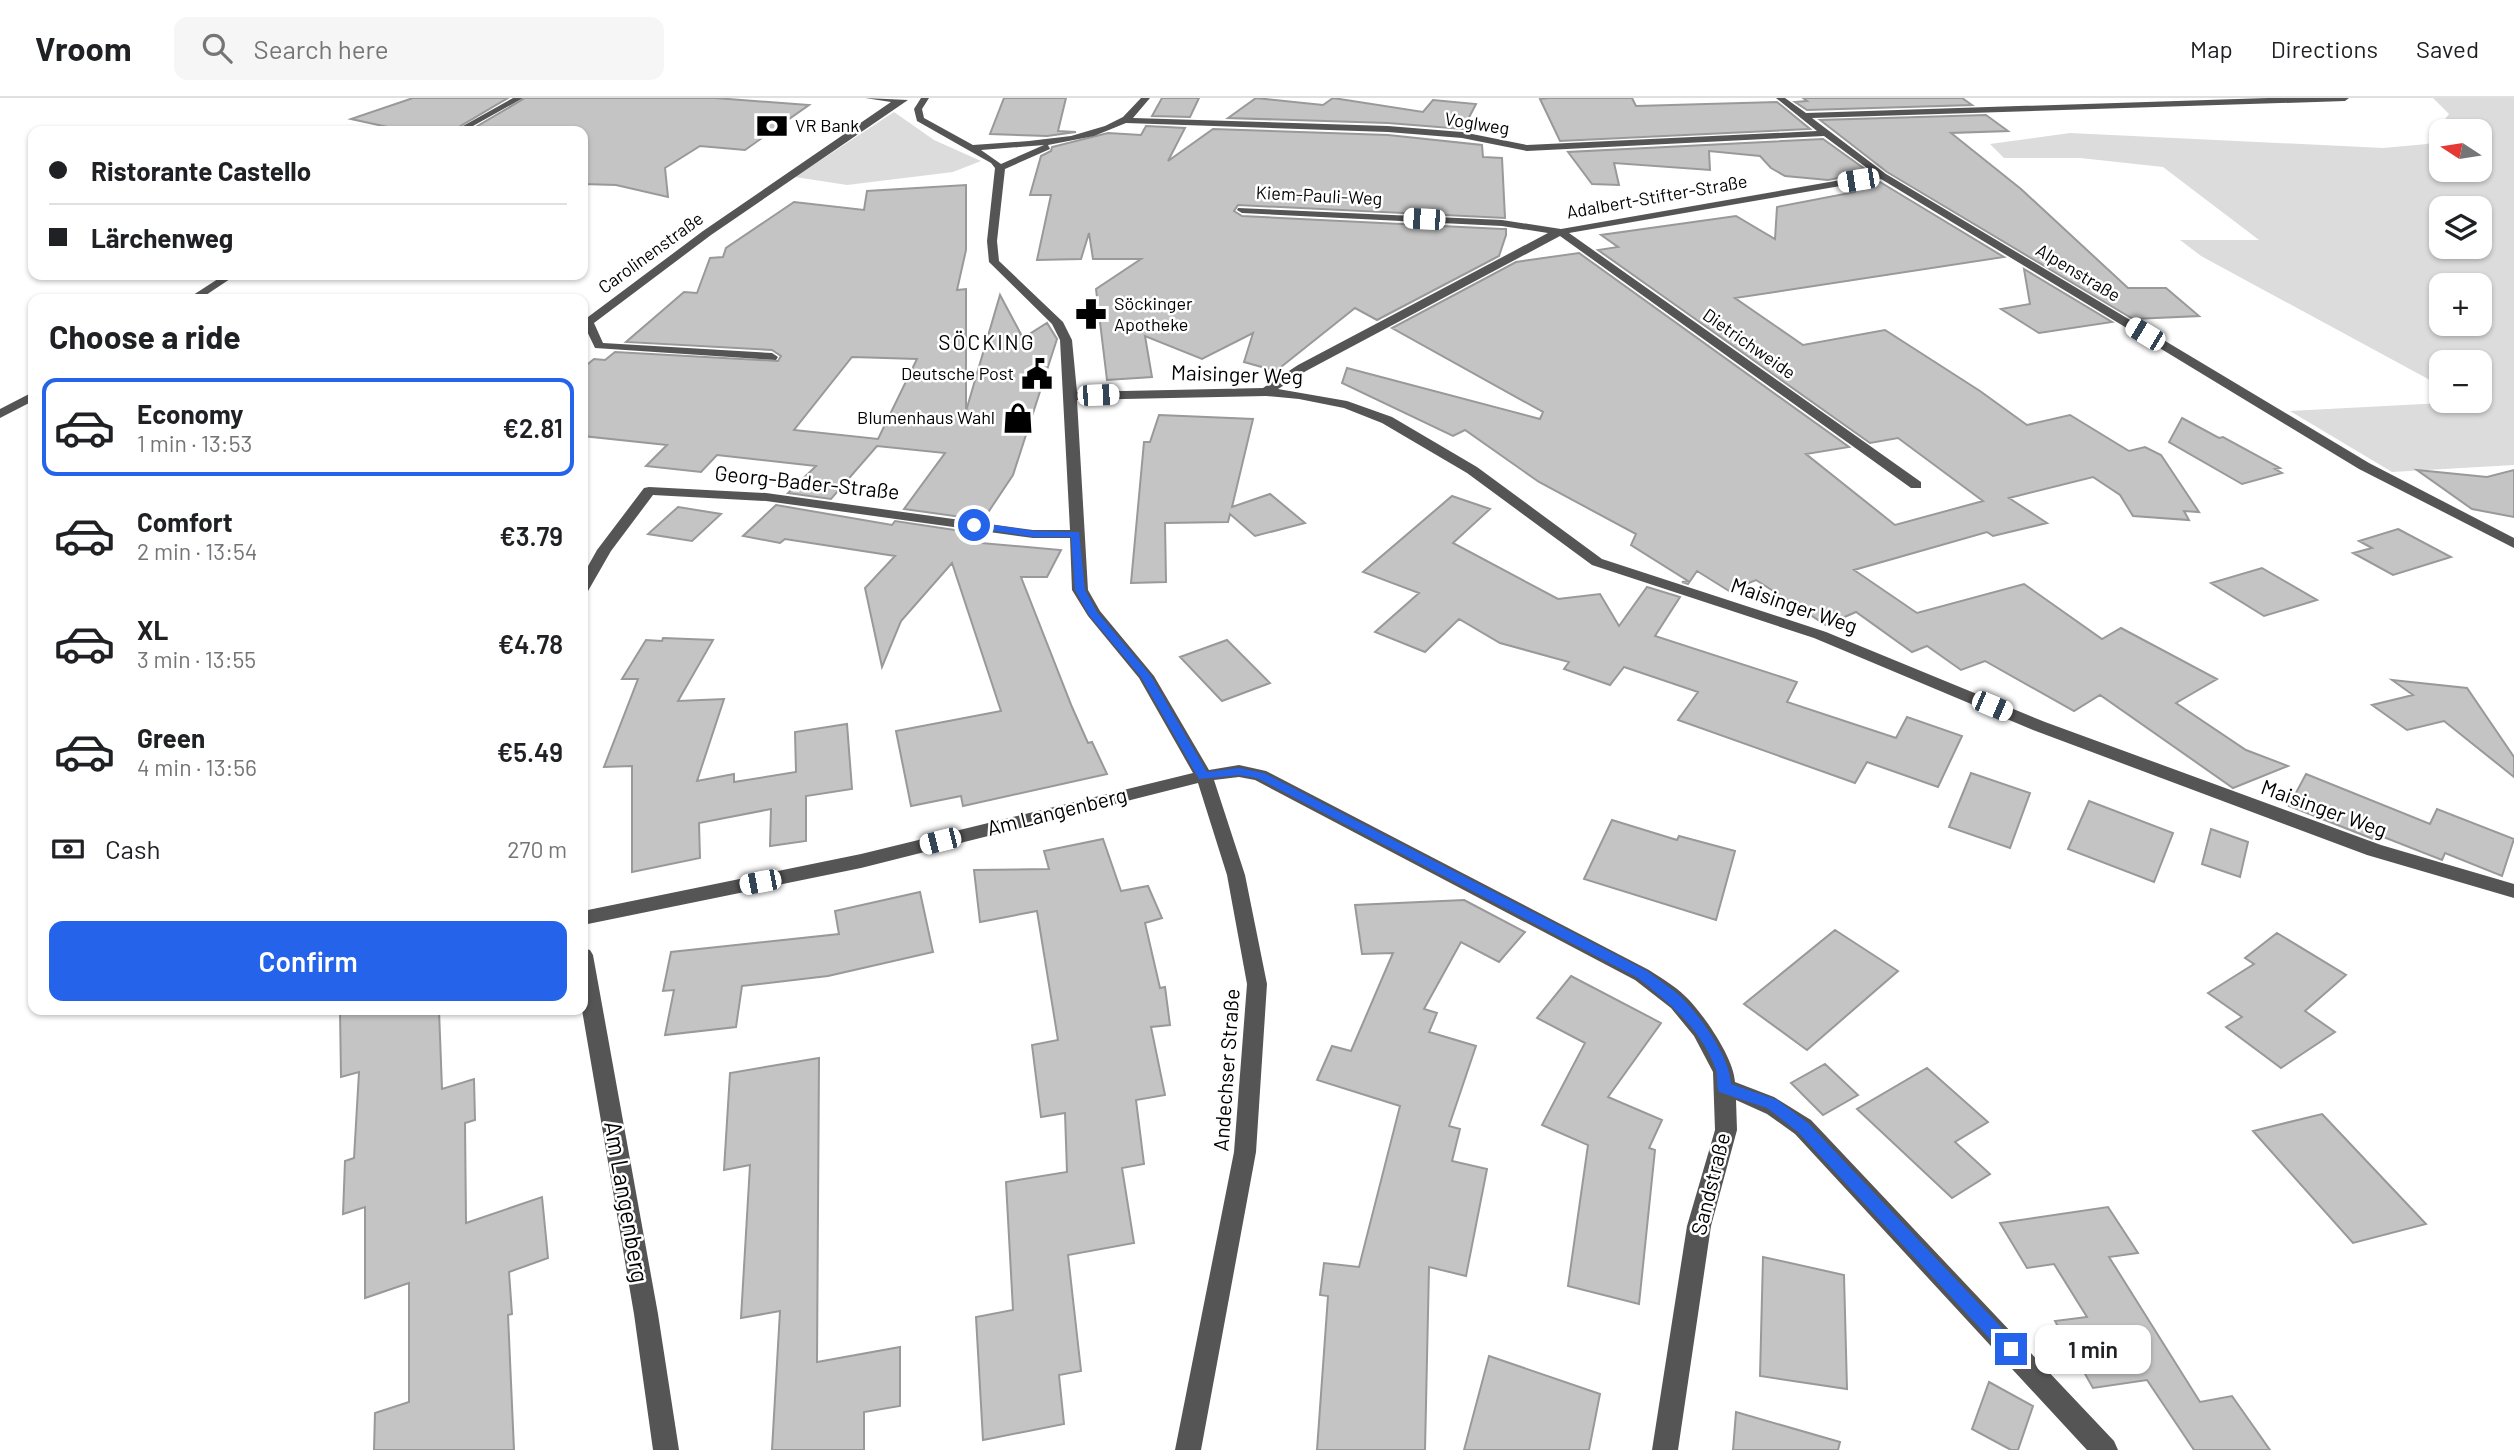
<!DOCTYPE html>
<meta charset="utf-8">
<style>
:root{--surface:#fff;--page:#f6f6f6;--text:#202124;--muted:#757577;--line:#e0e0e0;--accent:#2563eb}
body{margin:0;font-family:Barlow,sans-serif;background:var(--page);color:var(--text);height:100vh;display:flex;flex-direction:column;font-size:26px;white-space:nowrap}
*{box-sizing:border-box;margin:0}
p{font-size:23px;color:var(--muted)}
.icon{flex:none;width:38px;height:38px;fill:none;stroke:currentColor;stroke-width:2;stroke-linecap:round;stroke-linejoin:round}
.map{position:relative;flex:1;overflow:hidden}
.details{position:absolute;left:28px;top:196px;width:560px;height:721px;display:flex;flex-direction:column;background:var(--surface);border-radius:14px;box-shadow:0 2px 5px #0004}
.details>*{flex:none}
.banner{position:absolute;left:28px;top:28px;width:560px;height:154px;border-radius:14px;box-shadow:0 2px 5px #0004;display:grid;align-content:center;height:154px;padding:0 21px;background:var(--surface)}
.needle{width:46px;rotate:282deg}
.controls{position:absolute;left:2429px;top:21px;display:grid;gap:14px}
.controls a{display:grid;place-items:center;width:63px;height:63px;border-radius:14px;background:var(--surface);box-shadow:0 2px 5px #0004;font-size:35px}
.end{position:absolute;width:32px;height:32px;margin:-16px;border:9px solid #2563eb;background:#fff;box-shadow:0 0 0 4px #fff}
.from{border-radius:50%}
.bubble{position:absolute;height:49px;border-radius:14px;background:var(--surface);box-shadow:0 2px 5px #0004;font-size:23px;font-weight:600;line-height:49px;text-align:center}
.car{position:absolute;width:21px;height:42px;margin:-21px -10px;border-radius:9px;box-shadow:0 0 5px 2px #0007;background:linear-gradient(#fff 24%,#345 0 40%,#fff 0 76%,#345 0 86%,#fff 0)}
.banner b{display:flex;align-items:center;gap:24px;height:66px;font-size:26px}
.banner b+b{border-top:2px solid var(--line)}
.banner i{width:18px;height:18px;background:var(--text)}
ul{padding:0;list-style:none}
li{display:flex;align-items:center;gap:21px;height:98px;margin:0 14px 10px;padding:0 7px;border:4px solid transparent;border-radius:14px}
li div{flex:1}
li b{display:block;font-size:26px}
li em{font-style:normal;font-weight:600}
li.active{border-color:var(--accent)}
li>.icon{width:63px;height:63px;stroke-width:1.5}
h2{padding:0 21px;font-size:32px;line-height:84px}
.pay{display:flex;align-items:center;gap:18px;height:77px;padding:0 21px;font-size:26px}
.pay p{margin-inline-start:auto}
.action{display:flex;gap:14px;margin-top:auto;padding:14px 21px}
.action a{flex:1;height:80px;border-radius:14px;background:var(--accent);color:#fff;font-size:28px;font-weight:600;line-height:80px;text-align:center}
header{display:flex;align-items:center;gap:42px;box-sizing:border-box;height:98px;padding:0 35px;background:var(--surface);border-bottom:2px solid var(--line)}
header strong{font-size:33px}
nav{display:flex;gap:38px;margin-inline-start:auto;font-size:24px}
.search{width:490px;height:63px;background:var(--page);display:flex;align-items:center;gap:18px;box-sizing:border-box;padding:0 24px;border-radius:14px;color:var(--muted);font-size:26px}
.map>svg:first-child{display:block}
.green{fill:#dcdcdc;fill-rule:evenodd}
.building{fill:#c4c4c4;stroke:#999;stroke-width:2;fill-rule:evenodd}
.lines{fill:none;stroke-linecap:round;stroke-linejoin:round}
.minor{fill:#555;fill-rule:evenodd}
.route{fill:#2563eb}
.labels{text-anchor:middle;stroke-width:5;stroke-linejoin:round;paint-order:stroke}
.far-street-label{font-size:18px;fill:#000;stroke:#fff}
.far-poi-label{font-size:18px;fill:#000;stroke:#fff;text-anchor:start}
.far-quarter-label{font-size:21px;letter-spacing:2px;fill:#000;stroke:#fff}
.street-label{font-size:21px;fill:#000;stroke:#fff}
.near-street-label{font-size:24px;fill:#000;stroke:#fff}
</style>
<header>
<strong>Vroom</strong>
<div class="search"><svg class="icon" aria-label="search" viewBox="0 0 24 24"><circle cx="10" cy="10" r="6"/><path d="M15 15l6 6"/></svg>Search here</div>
<nav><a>Map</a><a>Directions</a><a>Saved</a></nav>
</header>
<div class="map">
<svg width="2514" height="1352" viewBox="0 0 2514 1352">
<rect width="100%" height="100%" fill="#fff"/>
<path class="green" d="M2433 0H2514V367L2392 374 2290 313 2480 303V264H2441V288L2201 158 2180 142H2259L2163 69 2080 60H2004L1990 46 2070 35 2383 50 2427 46 2441 40V72H2480V33H2447L2445 21 2449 16ZM2441 110H2480V149H2441ZM2441 187H2480V226H2441Z
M894 14 934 42 981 63 953 74 847 87 795 79Z"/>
<path class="building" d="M413 0H508L452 33H406L351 21Z
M525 0H715L809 7 745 52 700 48 665 70 668 99 616 87 583 86V33H469Z
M1004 0H1066L1058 33 1076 34 1047 38 990 36Z
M1162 0H1199L1190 19 1152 18Z
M1256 0 1323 7 1333 0 1423 14 1433 2 1476 6 1463 31 1388 25 1228 20Z
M1549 0H1632L1636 8 1777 4 1810 31 1560 43 1540 1Z
M1803 0H1962L1972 7 1807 12 1795 4 1807 3Z
M1986 17 2008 33 1951 35 2021 91 2128 190H2166L2199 218 2133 221 1887 74 1820 22Z
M1146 28 1185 30 1168 63 1213 31 1388 37 1482 47 1483 59 1502 60 1505 120 1238 107 1234 113 1242 118 1502 131H1506V137L1499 158 1377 222 1355 210 1276 273 1244 264 1253 235 1202 261 1145 238 1152 279 1107 282 1096 191 1141 161H1093L1089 135 1081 161 1037 162 1051 97H1030L1041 58 1051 53 1052 49 1108 35 1141 37Z
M1823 41 1869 74 1828 82 1785 78 1771 70 1760 58 1709 53 1710 72 1614 65 1619 87 1592 86 1568 54Z
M1880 84 2004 159 1735 200 1803 247 1885 232 1980 293 2027 327 2070 317 2129 353 2145 349 2161 357 2199 414 2184 413 2189 422 2133 418 2120 397 2093 379 2009 400 2047 425 1993 438 1987 434 1854 472 1917 515 2024 486 2102 541 2121 530 2217 581 2176 605 2246 652 2288 668 2233 690 2100 597 2074 613 1985 563 1961 572 1927 548 1912 554 1856 514 1826 527 1756 482 1729 493 1697 473 1688 486 1682 484 1688 483 1631 447 1636 436 1539 384 1465 332 1453 338 1342 285 1347 270 1540 321 1543 314 1392 230 1516 164 1579 155 1849 349 1806 356 1895 427 1983 403 1898 340 1870 345 1598 152 1618 149 1601 137 1736 118 1775 141 1777 109 1855 94 1854 88Z
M966 87V152L957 192 966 191V313L1000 197 1023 240 1047 225 1057 241 1013 377 983 422 904 411 945 355 877 348 831 401 788 395 816 368 717 357 701 374 646 368 667 347 583 338V270L594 261 605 262 615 254 778 263 781 258 772 252 626 244 684 194 697 195 710 160 723 159 726 150 794 104 864 112 867 93ZM852 259 917 261 878 341 794 332Z
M2024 171 2112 224 2039 235 2001 211 2030 206Z
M1159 317 1253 321 1232 409 1270 396 1305 425 1255 438 1230 416 1228 424 1165 425 1166 484 1131 485 1144 344H1150Z
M2182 320 2219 340 2223 339 2280 370 2275 371 2282 375 2242 386 2169 344Z
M2417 372 2487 379 2514 372V419L2472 411Z
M1452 398 1490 411 1453 445 1558 501 1600 496 1619 528 1647 489 1680 499 1655 538 1797 584 1787 604 1896 640 1907 619 1962 638 1938 689 1867 664 1855 685 1678 622 1698 594 1624 569 1610 587 1564 571 1569 564 1500 545 1459 521 1425 554 1375 534 1419 495 1363 474Z
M776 407 892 427 895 423 975 435 969 444 1061 452 1047 479H1021L1072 609 1088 645 1092 644 1107 676 963 708 961 698 911 708 896 633 1001 613 952 465 901 523 882 569 865 490 895 458 785 441 780 445 743 438Z
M678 409 721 416 692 443 648 436Z
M2398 431 2451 459 2393 477 2353 455 2372 450 2359 443Z
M2262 470 2317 502 2264 518 2211 485Z
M663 540 713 542 678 603 724 601 697 683 734 676V684L796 674 795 634 847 626 852 691 806 698V743L770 748 771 711 699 725 700 760 632 774V668L604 669 638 581H622L646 542 662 543Z
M1227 542 1270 585 1222 603 1180 559Z
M2392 582 2467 590 2514 659V679L2444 623 2407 632 2372 607 2413 597Z
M1971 675 2030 695 2010 750 1949 729Z
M2306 676 2430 726 2437 711 2514 741 2502 778 2445 755 2442 762 2381 738 2378 743 2289 708Z
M2089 703 2173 735 2154 784 2068 751Z
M1612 722 1677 742 1679 738 1735 753 1716 822 1584 781Z
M2211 731 2248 744 2240 779 2202 766Z
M1103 741 1121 793 1148 788 1162 820 1145 825 1160 890 1165 889 1170 927 1151 929 1165 997 1136 1002 1144 1066 1122 1070 1134 1145 1068 1157 1081 1273 1059 1277 1064 1326 983 1342 976 1219 1013 1212 1006 1084 1067 1074 1065 1015 1041 1019 1032 947 1058 942 1037 813 980 824 974 772 1049 771 1044 753Z
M920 794 933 854 828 878 742 888 736 929 665 937 674 892 663 893 671 854 839 836 835 813Z
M1464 802 1525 834 1499 864 1461 844 1424 911 1437 915 1429 934 1476 948 1449 1028 1460 1031 1452 1063 1487 1071 1466 1178 1429 1169 1425 1352H1317L1328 1198 1320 1197 1324 1165 1359 1169 1400 1008 1317 982 1332 948 1351 953 1393 855 1362 856 1355 807Z
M1835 832 1898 873 1807 952 1744 906Z
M2277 835 2346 877 2305 913 2335 934 2281 970 2226 929 2242 919 2208 895 2254 866 2245 860Z
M1571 878 1661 925 1608 999 1662 1022 1649 1050 1655 1052 1639 1206 1568 1188 1588 1047 1542 1027 1585 945 1537 920Z
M340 912H439L442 991 474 981 475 1022 465 1025 466 1125 542 1099 548 1160 509 1174 512 1216 508 1217 514 1352H374L375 1315 409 1304V1185L365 1200V1109L343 1116 345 1063 354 1060 359 974 341 979Z
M819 960 817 1264 900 1249V1308L864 1314V1352H772L780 1213 741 1220 750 1067 724 1072 730 975Z
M1825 966 1858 997 1823 1017 1791 985Z
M1927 970 1988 1024 1955 1044 1990 1076 1952 1100 1857 1011Z
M2322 1016 2426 1126 2353 1145 2253 1033Z
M2108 1109 2138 1155 2109 1159 2200 1304 2232 1298 2270 1352H2194L2147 1282 2093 1290 2055 1223 2087 1219 2054 1166 2027 1170 2000 1125Z
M1763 1159 1844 1177 1847 1291 1760 1278Z
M1489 1258 1600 1296 1589 1352H1464Z
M1989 1284 2033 1308 2018 1352H2011L1972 1331Z
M1736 1314 1840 1344 1838 1352H1733Z"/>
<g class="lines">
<path class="minor" d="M513 0H523L464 33H454Z
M865 0 908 2 711 137 594 225 603 245 772 255 778 259 776 262 595 250 583 225 584 222 703 133 891 4Z
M921 0H929L922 11 924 20 973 47 1029 43 1071 38 1105 28 1123 19 1141 0H1150L1133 20 1388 28 1462 34 1527 47 1817 33 1776 0H1785L1806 15 2268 0H2349L2345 3 1812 20 1886 76 2369 365 2514 440V450L2359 371 1881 81 1569 135 1921 384V390H1911L1560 138 1306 273 1278 291 1347 303 1392 319 1477 369 1602 461 1826 534 2045 624 2381 747 2514 786V800L2367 757 2033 632 1814 540 1592 467 1467 375 1382 325 1344 310 1299 301 1266 298 1077 302 1088 492 1100 513 1154 578 1209 672 1239 667 1266 673 1649 872C1661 880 1675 888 1685 898 1703 915 1734 960 1735 984L1774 999 1811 1022 2114 1343 2118 1352H2087L1795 1036 1767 1016 1736 1002 1737 1032 1711 1128 1678 1352H1652L1687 1128 1715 1032 1713 974 1694 938 1671 910 1635 882 1255 682 1239 679 1214 682 1245 777 1267 886 1256 1054 1201 1352H1175L1234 1054 1247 886 1227 777 1198 685 861 770 583 827V813L861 756 1193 675 1139 580 1088 518 1072 492 1070 440H1033L766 403 653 397 611 453 588 493 583 494V477L597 452 644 390 649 389 766 395 1033 432H1070L1060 242 1052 226 989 164 987 143 995 70 991 65 917 23 914 11ZM1126 25 1388 34 1462 40 1527 53 1824 38 1875 76 1561 131 1502 122 1238 110 1237 112 1242 115 1502 128 1548 135 1298 267 1263 290 1077 294 1072 242 1063 224 999 163 997 143 1005 71 1050 51 1048 47 1094 38ZM1044 47 1001 66 981 52Z
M224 177H236L200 201H187Z
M33 294V303L0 320V311Z
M583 850 590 852 593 857 658 1216 679 1352H653L634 1216 582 912Z"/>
</g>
<path class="route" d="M974 424 1034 433 1079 434 1085 492 1097 514 1151 578 1207 674 1239 670 1264 675 1647 873C1658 882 1672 890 1682 900 1701 919 1730 959 1731 986L1777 1002 1808 1025 2017 1246 2019 1251 2017 1257 2011 1259 2005 1257 1798 1034 1767 1010 1719 994C1716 987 1718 979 1716 972 1702 932 1670 905 1638 880L1257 680 1239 677 1199 681 1141 579 1089 517 1075 492 1071 439H1034L970 429 969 427Z"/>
<defs>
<symbol id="bank-bare" viewBox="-9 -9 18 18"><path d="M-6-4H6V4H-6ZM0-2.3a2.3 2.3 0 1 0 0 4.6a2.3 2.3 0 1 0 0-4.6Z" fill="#000" stroke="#fff" stroke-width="2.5" paint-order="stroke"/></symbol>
<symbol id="pharmacy-bare" viewBox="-9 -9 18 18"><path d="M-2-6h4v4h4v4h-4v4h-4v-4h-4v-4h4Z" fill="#000" stroke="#fff" stroke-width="2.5" paint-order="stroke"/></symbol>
<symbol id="civic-bare" viewBox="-9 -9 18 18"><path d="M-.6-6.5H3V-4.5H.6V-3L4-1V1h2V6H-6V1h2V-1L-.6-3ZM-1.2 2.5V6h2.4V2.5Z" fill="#000" stroke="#fff" stroke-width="2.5" paint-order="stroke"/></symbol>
<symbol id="shop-bare" viewBox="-9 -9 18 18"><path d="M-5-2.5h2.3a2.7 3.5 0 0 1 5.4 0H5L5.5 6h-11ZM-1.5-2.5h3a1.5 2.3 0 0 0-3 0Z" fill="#000" stroke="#fff" stroke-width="2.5" paint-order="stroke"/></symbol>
</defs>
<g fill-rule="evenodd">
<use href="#bank-bare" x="750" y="6" width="44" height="44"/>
<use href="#pharmacy-bare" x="1069" y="194" width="44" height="44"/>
<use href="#civic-bare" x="1015" y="254" width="44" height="44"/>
<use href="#shop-bare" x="996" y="298" width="44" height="44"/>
</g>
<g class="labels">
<g class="far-street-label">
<text transform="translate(1477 26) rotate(9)" y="6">Voglweg</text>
<text transform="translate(1319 98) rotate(3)" y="6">Kiem-Pauli-Weg</text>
<text transform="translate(1657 99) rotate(-10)" y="6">Adalbert-Stifter-Straße</text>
<text transform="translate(651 155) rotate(-36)" y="6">Carolinenstraße</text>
<text transform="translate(2078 175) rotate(31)" y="6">Alpenstraße</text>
<text transform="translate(1749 246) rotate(35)" y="6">Dietrichweide</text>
</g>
<g class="far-poi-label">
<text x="795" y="34">VR Bank</text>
<text x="1114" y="212">Söckinger<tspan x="1114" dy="21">Apotheke</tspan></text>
<text x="1014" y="282" text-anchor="end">Deutsche Post</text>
<text x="995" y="326" text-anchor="end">Blumenhaus Wahl</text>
</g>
<g class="far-quarter-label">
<text x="987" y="252">SÖCKING</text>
</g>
<g class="street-label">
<text transform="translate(1237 277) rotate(2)" y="7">Maisinger Weg</text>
<text transform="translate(807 385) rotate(6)" y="7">Georg-Bader-Straße</text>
<text transform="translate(1794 508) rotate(19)" y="7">Maisinger Weg</text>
<text transform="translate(2324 711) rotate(20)" y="7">Maisinger Weg</text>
<text transform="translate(1057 714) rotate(-14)" y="7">Am Langenberg</text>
<text transform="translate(1227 972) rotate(-86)" y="7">Andechser Straße</text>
<text transform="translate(1711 1086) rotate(-76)" y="7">Sandstraße</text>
</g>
<g class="near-street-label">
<text transform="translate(626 1104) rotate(80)" y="8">Am Langenberg</text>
</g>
</g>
</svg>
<div class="controls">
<a><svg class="needle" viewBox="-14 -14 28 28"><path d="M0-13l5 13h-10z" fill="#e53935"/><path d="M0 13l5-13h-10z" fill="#757577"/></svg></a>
<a><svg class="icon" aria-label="layers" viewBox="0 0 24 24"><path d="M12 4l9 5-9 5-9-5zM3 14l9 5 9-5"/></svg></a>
<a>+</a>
<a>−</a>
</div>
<i class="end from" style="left:974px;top:427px"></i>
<i class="end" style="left:2011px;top:1251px"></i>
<div class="bubble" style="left:2035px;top:1227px;width:116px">1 min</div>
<i class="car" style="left:1858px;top:82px;rotate:261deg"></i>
<i class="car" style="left:1424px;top:121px;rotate:273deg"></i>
<i class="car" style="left:2145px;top:236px;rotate:301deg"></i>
<i class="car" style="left:1098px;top:297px;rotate:88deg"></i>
<i class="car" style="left:1992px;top:608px;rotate:113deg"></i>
<i class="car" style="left:940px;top:743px;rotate:256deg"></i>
<i class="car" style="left:760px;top:784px;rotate:259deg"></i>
<div class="banner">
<b><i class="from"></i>Ristorante Castello</b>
<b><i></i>Lärchenweg</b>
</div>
<section class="details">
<h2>Choose a ride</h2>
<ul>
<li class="active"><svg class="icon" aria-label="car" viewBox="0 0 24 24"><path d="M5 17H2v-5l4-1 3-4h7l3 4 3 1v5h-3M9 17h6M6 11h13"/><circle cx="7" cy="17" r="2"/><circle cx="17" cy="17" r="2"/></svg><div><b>Economy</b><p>1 min · 13:53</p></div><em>€2.81</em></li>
<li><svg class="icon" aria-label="car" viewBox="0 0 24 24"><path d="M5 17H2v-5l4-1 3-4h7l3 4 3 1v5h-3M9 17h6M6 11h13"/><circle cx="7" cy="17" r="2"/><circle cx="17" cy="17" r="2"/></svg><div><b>Comfort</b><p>2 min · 13:54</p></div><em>€3.79</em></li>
<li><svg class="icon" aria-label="car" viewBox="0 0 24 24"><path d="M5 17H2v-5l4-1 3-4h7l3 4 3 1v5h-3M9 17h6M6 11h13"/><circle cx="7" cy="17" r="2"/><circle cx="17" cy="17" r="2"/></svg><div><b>XL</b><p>3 min · 13:55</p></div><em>€4.78</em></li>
<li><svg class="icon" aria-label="car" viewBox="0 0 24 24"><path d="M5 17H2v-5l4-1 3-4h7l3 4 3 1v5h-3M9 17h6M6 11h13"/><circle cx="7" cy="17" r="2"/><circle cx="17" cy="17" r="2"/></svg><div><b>Green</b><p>4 min · 13:56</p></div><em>€5.49</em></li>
</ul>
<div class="pay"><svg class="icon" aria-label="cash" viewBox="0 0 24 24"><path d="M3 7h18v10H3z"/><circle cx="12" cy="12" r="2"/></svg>Cash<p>270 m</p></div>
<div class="action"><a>Confirm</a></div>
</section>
</div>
